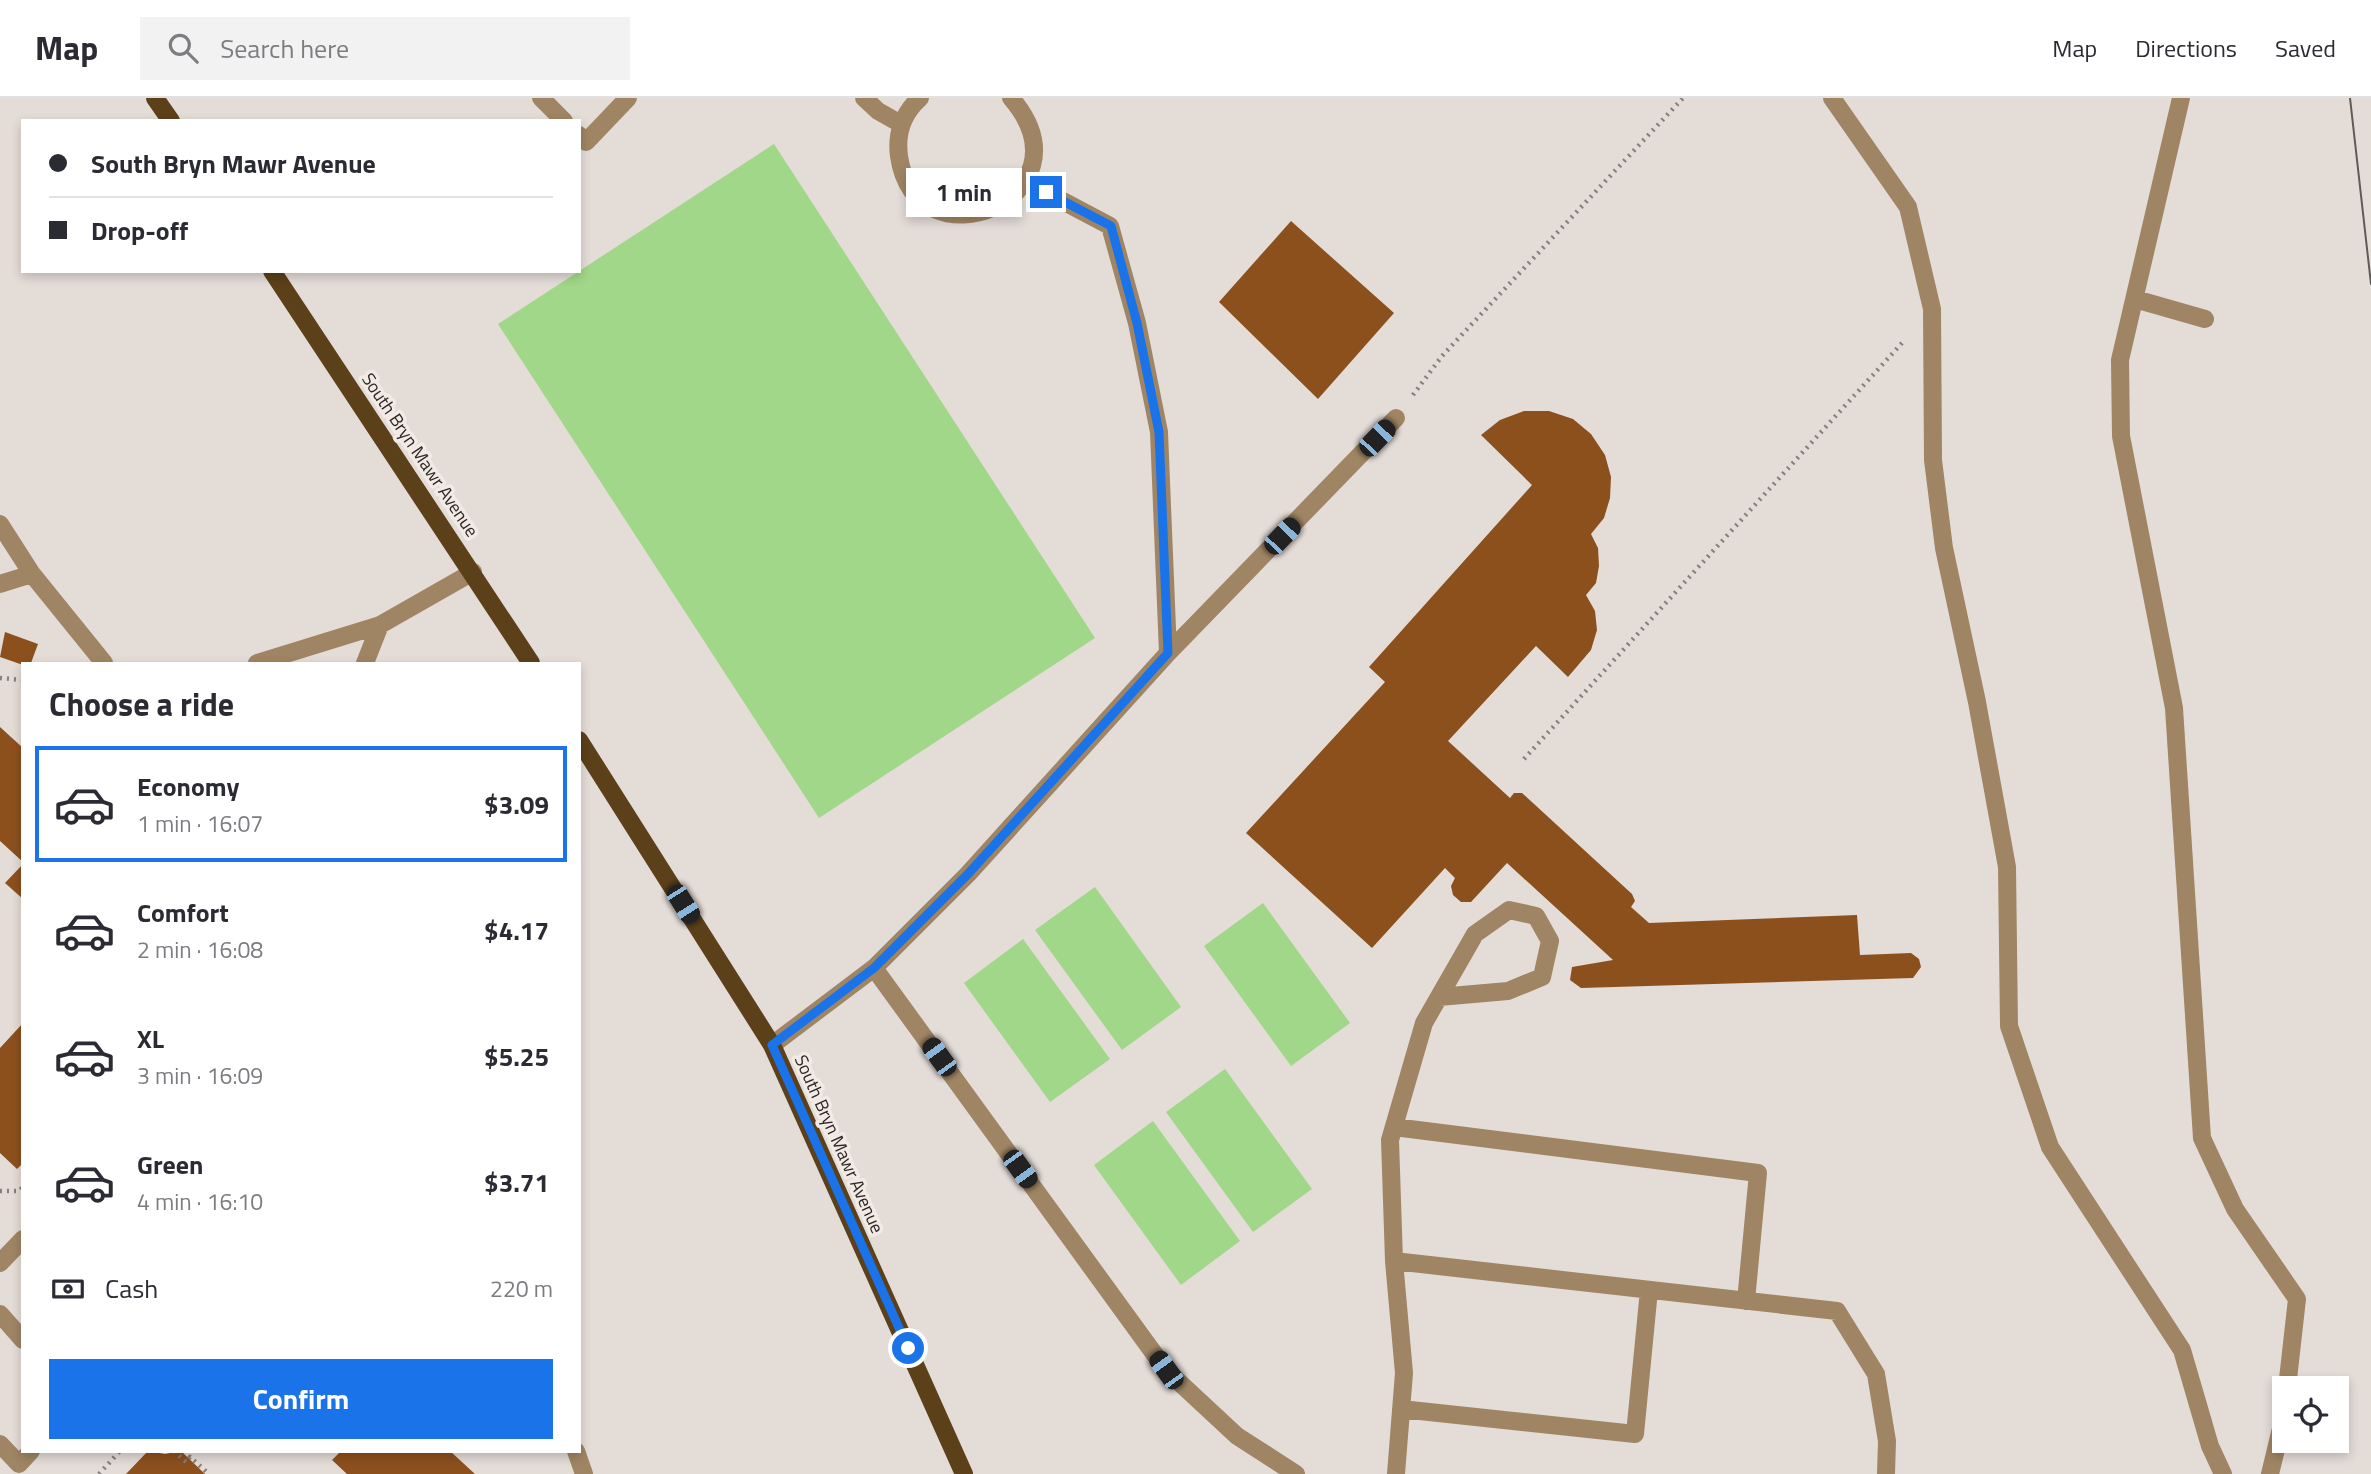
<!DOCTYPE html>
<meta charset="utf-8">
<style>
:root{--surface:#fff;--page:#f2f2f3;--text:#2b2b33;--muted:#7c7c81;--line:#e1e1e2;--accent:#1a73e8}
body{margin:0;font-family:"Titillium Web",sans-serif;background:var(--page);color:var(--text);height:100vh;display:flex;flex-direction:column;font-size:26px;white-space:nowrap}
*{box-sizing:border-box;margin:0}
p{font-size:23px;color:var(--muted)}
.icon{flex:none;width:38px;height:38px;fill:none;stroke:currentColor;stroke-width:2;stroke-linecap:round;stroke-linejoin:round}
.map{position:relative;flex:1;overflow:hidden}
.drawer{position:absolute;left:21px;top:564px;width:560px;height:791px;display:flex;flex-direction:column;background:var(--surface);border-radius:0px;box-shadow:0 4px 10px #0003}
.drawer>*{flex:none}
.hud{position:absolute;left:21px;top:21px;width:560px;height:154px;border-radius:0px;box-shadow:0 4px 10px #0003;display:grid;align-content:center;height:154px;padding:0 28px;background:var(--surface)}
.buttons{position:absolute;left:2272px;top:1278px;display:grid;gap:14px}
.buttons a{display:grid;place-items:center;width:77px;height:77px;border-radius:0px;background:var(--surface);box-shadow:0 4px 10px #0003;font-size:35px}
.end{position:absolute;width:32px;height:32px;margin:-16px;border:9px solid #1a73e8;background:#fff;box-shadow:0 0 0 4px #fff}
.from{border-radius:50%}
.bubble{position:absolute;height:49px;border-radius:0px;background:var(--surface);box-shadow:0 4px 10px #0003;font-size:23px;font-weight:700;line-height:49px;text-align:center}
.car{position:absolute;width:21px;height:42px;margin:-21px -10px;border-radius:9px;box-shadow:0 0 5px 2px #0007;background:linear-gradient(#222 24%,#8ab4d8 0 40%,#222 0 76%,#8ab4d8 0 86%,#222 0)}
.hud b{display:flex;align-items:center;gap:24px;height:66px;font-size:26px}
.hud b+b{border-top:2px solid var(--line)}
.hud i{width:18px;height:18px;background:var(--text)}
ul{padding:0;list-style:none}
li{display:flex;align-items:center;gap:21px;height:116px;margin:0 14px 10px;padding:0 14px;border:4px solid transparent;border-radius:0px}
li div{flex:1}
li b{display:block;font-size:26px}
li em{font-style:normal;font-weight:700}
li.selected{border-color:var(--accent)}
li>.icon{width:63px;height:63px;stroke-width:1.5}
h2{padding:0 28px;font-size:32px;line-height:84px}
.pay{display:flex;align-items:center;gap:18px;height:77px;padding:0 28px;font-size:26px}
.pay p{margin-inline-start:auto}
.action{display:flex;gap:14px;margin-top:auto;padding:14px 28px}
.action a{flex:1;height:80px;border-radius:0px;background:var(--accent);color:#fff;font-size:28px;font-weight:700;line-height:80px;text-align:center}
header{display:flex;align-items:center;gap:42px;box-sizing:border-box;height:98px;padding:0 35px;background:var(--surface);border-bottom:2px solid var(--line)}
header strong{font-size:33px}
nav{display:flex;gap:38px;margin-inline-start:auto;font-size:24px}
.search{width:490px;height:63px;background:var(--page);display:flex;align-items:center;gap:18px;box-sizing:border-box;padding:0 24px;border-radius:0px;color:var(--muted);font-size:26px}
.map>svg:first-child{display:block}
.green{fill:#a1d788}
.building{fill:#8c501d}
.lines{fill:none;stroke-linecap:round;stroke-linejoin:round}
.path{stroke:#857f7c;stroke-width:4.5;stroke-dasharray:2 5;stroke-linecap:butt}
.minor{stroke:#9f8563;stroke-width:18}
.major{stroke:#5b401a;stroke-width:18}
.tram{stroke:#5f5b58;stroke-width:2}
.route{stroke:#1a73e8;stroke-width:9}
.labels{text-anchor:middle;stroke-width:7;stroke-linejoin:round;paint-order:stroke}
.street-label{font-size:18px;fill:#2a2725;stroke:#f2eae4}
</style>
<header>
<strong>Map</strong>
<div class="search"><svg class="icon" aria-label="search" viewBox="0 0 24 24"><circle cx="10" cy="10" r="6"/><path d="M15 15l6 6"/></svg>Search here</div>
<nav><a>Map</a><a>Directions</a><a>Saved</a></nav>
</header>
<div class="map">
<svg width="2371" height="1376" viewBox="0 0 2371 1376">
<rect width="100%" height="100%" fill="#e4dcd7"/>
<path class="green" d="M774 46 1095 540 819 720 498 226Z
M1095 789 1181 909 1122 952 1035 832Z
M1263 805 1350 925 1291 968 1204 848Z
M1023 841 1110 961 1050 1004 964 885Z
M1225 971 1312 1091 1253 1134 1166 1014Z
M1153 1023 1240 1143 1181 1187 1094 1067Z"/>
<path class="building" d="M1291 123 1394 215 1318 301 1219 204Z
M1524 313H1549L1573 321 1591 336 1605 357 1611 379 1610 400 1604 420 1591 436 1598 450 1599 468 1596 485 1586 497 1595 513 1597 532 1591 552 1568 579 1536 548 1448 643 1510 700 1514 695H1522L1632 796 1635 803 1631 809 1649 825 1857 817 1860 857 1911 855 1919 861 1921 869 1913 880 1581 890 1570 882 1572 869 1613 862 1507 765 1471 804H1461L1453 797 1451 788 1455 780 1445 770 1372 850 1246 735 1385 584 1369 569 1532 387 1481 337 1500 322Z
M5 534 38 546 31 565 23 567 0 559Z
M0 629 23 650V764L0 743Z
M23 766V801L5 785Z
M23 925V1065L17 1071 0 1055V950Z
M148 1353 165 1356 181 1353 205 1376H126Z
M341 1353H450L475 1376H347L332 1362Z"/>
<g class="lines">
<path class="path" d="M1413 297 1442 258 1683 0
M0 580 23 582
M1524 661 1902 245
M0 1093H19L23 1089
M174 1353 186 1364 190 1359 209 1376
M99 1376 120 1353"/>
<path class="minor" d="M541 0 564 23
M864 0 878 13 901 26
M920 0C903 15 896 36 899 58 915 173 1097 100 1011 0
M1832 0 1908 109 1932 211 1933 362 1944 450 1977 604 2007 769 2009 928 2050 1049 2182 1252 2210 1348 2223 1376
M2181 0 2120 262 2121 338 2174 610 2202 1040 2235 1111 2297 1201 2287 1290
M579 37 586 44 628 0
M2135 201 2205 221
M0 426 32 476 104 565
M0 486 32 476
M1168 555 1396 320
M257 565 380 527
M365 565 380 527 473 474
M874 870 1166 1272 1237 1338 1296 1376
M772 947 874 870 968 776 1168 555 1159 334 1137 225 1110 128 1025 83
M1394 1029 1758 1075 1746 1203
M1394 1163 1837 1213 1876 1276 1887 1343 1886 1376
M0 1165 23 1141
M0 1216 23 1242
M1401 1311 1635 1336 1649 1192
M0 1346 19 1366 31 1353
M576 1353 584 1376
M1396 1376 1404 1275 1394 1163 1390 1042 1424 925 1475 836 1509 812 1536 818 1550 843 1542 879 1508 893 1439 899
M2270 1376 2284 1318"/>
<path class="major" d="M155 0 171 23
M272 173 531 565
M579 642 772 947 964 1376"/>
<path class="tram" d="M2350 0 2371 186"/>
</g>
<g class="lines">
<path class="route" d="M908 1250 772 947 874 870 968 776 1168 555 1159 334 1137 225 1111 128 1046 94"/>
</g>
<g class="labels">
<g class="street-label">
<text transform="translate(420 357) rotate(56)" y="6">South Bryn Mawr Avenue</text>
<text transform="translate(839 1046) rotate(66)" y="6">South Bryn Mawr Avenue</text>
</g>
</g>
</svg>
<div class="buttons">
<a><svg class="icon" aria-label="locate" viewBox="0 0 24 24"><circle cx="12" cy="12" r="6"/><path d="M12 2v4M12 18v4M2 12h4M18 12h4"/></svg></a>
</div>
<i class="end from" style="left:908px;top:1250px"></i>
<i class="end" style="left:1046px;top:94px"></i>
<div class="bubble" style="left:906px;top:70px;width:116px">1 min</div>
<i class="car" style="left:1377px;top:340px;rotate:44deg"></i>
<i class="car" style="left:1282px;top:438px;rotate:44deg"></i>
<i class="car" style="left:683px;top:806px;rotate:148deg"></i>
<i class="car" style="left:939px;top:959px;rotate:324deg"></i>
<i class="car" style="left:1020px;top:1071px;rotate:144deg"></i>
<i class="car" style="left:1166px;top:1272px;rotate:324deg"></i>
<div class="hud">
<b><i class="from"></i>South Bryn Mawr Avenue</b>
<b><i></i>Drop-off</b>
</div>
<section class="drawer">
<h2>Choose a ride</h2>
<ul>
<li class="selected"><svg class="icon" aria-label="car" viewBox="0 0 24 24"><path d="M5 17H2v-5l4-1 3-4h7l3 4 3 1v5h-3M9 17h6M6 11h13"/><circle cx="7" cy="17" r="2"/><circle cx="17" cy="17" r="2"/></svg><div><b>Economy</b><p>1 min · 16:07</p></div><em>$3.09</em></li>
<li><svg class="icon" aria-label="car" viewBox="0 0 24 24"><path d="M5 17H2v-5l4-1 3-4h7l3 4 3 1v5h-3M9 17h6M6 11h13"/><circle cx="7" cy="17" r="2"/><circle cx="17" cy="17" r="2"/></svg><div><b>Comfort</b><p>2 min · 16:08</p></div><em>$4.17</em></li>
<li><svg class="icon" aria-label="car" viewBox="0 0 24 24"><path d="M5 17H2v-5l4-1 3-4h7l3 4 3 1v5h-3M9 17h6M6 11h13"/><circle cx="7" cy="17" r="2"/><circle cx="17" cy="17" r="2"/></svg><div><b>XL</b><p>3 min · 16:09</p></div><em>$5.25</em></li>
<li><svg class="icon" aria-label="car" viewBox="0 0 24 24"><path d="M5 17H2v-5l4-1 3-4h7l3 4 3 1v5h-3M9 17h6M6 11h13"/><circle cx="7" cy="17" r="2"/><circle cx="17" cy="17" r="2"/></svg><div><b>Green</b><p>4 min · 16:10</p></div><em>$3.71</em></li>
</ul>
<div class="pay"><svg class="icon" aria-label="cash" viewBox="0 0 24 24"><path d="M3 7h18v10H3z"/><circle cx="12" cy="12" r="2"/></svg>Cash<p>220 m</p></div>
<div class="action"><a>Confirm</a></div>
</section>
</div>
